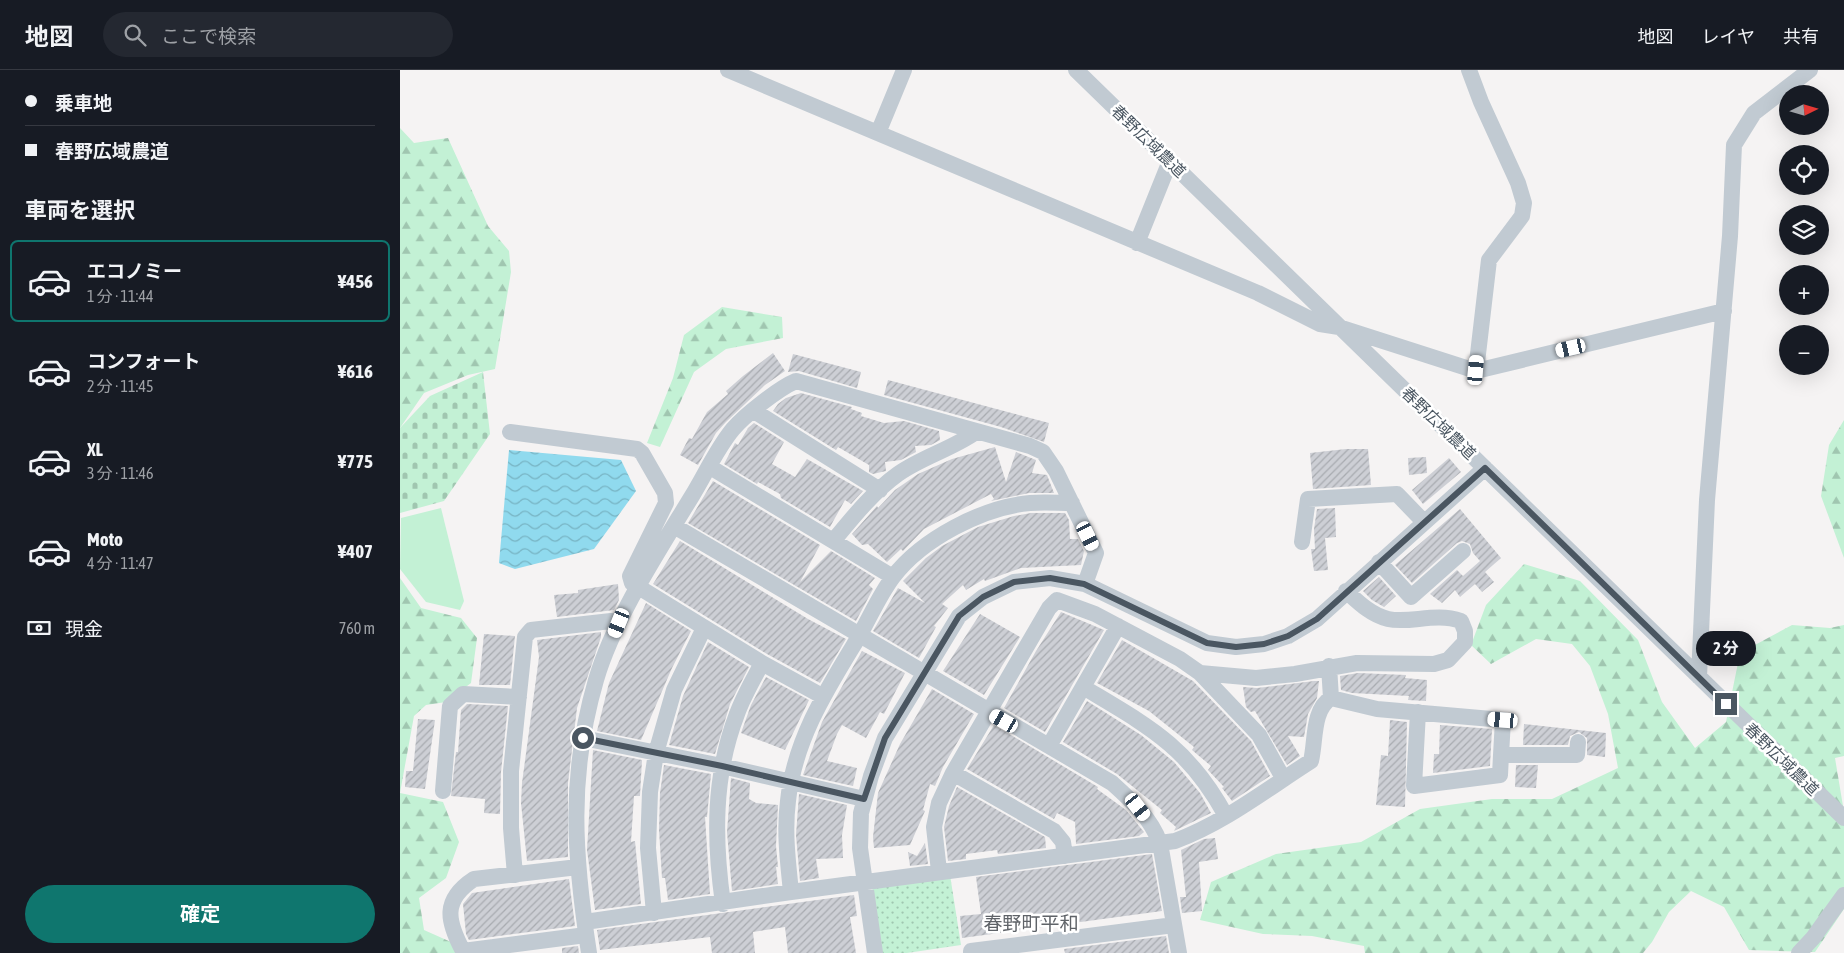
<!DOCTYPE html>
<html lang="ja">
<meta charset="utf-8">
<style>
:root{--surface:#171b24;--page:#242831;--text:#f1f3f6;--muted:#9ea1a6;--line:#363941;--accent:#0f766e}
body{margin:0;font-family:"Asap Condensed","Noto Sans JP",sans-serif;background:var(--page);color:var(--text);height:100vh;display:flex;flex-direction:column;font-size:19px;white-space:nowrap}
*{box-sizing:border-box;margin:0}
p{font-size:16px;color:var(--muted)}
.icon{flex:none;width:28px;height:28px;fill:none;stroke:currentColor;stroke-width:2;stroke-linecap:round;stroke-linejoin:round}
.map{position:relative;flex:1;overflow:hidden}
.sheet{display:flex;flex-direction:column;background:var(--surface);width:400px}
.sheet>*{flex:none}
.top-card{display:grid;align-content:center;height:110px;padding:0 25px;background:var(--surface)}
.needle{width:32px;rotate:85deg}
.buttons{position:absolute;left:1379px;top:15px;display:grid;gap:10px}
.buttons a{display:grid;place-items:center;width:50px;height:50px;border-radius:50%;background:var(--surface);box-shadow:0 5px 20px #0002;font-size:25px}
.end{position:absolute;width:22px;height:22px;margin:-11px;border:6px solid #4a5661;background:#fff;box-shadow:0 0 0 2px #fff}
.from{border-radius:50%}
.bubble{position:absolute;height:35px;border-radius:18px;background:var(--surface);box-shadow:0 5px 20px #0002;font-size:16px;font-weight:700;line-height:35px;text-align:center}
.car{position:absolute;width:15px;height:30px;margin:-15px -8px;border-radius:6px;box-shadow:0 0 4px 1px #0007;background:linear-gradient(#fff 24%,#345 0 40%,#fff 0 76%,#345 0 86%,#fff 0)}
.top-card b{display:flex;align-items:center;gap:18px;height:48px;font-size:19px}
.top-card b+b{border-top:1px solid var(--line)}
.top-card i{width:12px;height:12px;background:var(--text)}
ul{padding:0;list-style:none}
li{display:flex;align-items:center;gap:15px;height:82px;margin:0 10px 8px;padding:0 15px;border:2px solid transparent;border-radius:8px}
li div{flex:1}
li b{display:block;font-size:19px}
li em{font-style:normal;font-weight:700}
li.on{border-color:var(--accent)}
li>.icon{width:45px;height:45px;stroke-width:1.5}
h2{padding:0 25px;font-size:22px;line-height:60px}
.pay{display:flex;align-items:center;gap:12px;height:55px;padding:0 25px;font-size:19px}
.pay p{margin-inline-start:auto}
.primary-button{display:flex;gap:10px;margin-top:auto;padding:10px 25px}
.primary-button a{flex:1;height:58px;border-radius:30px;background:var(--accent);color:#fff;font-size:20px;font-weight:700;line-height:58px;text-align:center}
header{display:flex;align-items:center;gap:30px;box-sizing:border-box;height:70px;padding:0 25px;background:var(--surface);border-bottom:1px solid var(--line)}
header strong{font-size:24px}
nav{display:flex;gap:28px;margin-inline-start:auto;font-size:18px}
.search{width:350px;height:45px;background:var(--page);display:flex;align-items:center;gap:12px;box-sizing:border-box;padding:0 18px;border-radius:28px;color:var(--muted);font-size:19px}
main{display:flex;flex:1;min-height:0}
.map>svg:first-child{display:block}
.forest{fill:url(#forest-firs)}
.cemetery{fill:url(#cemetery-stones)}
.park{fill:url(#park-dots)}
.pitch{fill:#c3f1d5}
.water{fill:url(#water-waves)}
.building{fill:url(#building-hatch)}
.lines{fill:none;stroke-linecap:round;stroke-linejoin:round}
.minor{stroke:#c1cad2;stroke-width:16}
.route{stroke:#4a5661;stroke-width:6}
.labels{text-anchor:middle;stroke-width:5;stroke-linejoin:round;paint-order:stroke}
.street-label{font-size:16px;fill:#4a5661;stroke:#fff}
.quarter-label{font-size:19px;fill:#5f6368;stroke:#fff}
</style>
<header>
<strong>地図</strong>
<div class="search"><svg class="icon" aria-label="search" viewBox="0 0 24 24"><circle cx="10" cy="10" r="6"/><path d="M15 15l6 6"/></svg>ここで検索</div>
<nav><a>地図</a><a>レイヤ</a><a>共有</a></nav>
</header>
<main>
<section class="sheet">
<div class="top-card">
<b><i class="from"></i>乗車地</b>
<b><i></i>春野広域農道</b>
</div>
<h2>車両を選択</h2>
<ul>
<li class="on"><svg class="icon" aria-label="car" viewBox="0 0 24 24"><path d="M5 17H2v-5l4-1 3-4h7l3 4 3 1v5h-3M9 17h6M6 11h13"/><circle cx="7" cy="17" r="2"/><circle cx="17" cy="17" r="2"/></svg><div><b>エコノミー</b><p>1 分 · 11:44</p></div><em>¥456</em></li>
<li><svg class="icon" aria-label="car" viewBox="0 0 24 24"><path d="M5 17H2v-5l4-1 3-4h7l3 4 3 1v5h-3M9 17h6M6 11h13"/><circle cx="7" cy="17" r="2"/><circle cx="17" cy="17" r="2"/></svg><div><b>コンフォート</b><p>2 分 · 11:45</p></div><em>¥616</em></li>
<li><svg class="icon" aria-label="car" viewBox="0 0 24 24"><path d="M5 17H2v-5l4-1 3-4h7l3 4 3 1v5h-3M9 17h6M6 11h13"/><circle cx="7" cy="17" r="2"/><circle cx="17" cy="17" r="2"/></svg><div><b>XL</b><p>3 分 · 11:46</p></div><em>¥775</em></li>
<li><svg class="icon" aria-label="car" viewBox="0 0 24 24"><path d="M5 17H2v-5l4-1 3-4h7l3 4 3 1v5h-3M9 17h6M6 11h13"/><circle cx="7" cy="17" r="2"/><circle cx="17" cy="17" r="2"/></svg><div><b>Moto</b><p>4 分 · 11:47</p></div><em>¥407</em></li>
</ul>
<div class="pay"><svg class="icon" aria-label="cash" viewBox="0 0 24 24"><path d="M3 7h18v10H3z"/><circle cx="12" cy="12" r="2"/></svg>現金<p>760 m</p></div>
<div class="primary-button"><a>確定</a></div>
</section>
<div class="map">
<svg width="1444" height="883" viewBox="0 0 1444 883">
<defs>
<pattern id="forest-firs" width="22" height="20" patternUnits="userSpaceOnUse" patternTransform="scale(1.25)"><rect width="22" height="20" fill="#c3f1d5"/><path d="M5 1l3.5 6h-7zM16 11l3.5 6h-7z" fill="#a0c6b0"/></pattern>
<pattern id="cemetery-stones" width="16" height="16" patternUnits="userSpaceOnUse" patternTransform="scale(1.25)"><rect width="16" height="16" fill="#c3f1d5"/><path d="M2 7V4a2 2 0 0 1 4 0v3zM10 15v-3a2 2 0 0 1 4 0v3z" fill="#a0c6b0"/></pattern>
<pattern id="park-dots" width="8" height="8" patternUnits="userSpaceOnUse" patternTransform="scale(1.25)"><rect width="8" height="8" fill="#c3f1d5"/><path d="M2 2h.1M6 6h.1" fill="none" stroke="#a0c6b0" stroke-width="1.8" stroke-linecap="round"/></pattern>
<pattern id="water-waves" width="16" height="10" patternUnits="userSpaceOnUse" patternTransform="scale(1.25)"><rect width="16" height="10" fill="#90daee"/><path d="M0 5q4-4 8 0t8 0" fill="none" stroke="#78b4c4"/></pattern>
<pattern id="building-hatch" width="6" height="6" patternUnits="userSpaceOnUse" patternTransform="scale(1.25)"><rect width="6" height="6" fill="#cdcfd5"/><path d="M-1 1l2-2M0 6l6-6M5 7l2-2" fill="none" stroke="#a8abb0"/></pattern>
</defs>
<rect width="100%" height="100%" fill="#f5f3f3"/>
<path class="forest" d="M0 58 14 73 48 68 88 156 109 181 111 202 95 299 68 305 24 323 0 358Z
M322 237 382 247 383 268 326 279 294 302 260 377 247 373 273 308 284 265Z
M1444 350V488L1421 426 1429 375Z
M1124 494 1180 511 1238 570 1262 632 1295 678 1326 652 1340 583 1392 555 1430 558 1444 555V686L1435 688 1444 742V839L1415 882 1349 880 1324 837 1291 821 1269 842 1252 872 1243 883H965L964 876 912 866 863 864 800 850 811 812 876 784 961 772 1020 739 1092 729H1152L1218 698 1208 644 1190 596 1172 574 1136 569 1091 594 1071 575 1086 535Z
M0 508 21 538 61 548 77 568 71 613 46 632 26 635 14 646 0 723 43 732 59 772 46 808 19 828 24 860 51 872 60 883H0Z"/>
<path class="cemetery" d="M83 302 90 364 44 431 0 443V358L30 326Z"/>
<path class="park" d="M550 805 561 875 507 883H482L472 816Z"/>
<path class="pitch" d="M41 438 64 531 60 540 26 532 0 499 1 448Z"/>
<path class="water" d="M109 380 221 390 236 421 194 479 115 499 99 493Z"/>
<path class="building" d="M373 283 385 301 365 315 326 352 316 363 298 395 280 385 289 368 292 369 307 342 328 324 326 321 343 306Z
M393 284 461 302 457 318 399 301 388 302Z
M488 310 649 353 644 372 601 357 484 325Z
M401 323 452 337 451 339 462 343 461 346 484 353 504 351 539 361 540 370 531 375 515 376 516 382 501 390 485 392 486 401 473 404 469 402V395L438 377 436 380 431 377 373 341 378 334 386 328Z
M354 353 384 372 372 394 395 407 407 389 463 421 451 434 445 430 430 457 381 428 380 424 358 412 357 414 324 394 335 373 338 375 348 358Z
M595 377 606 412 616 382 636 390 632 403 647 405 654 423H629L591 431 594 429 591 424 524 459 503 481 501 479 487 492 468 474 462 475 452 464 477 436 478 438 495 420 518 404 552 389Z
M946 379H968L971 415 913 419 910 383Z
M1026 387 1027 403 1009 405 1008 388Z
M1049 388 1061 402 1023 434 1012 420Z
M313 411 420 475 400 512 431 481 475 508 469 515 473 519 456 551 288 453Z
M935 438 936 467 925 468 928 500 914 501 911 479H915L914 459 917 439Z
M1060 439 1101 488 1085 502 1094 512 1082 522 1075 514 1060 527 1055 520 1042 533 1030 524 1057 500 1063 506 1080 491 1073 483 1070 474 1062 471 1057 473 1012 513 995 495Z
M631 443H665L669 450 670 469H678L684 481 681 495 621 498 585 511 584 509 566 520 563 515 542 534 548 538 534 556 536 557 519 588 473 561 498 518 525 533 503 511 526 488 542 476 578 457 614 446Z
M280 471 408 549 446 569 420 613 367 584 253 514Z
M979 507 996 526 984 537 972 530 963 521Z
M218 514 219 530 214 540 157 547 154 525 178 523V520Z
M246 533 291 561 272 598 241 670 197 661 209 613Z
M661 542 704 560 645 662 604 638 636 581Z
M580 544 620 567 584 625 543 601Z
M201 562V567L177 638 168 713V787L127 791 121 733 122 713 139 587 137 570Z
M84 564 115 566 110 615H79Z
M722 570 793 611 851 671 870 706 832 731 822 718 824 717 808 700 811 696 792 680 794 677 749 641 697 613Z
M308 572 349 597 330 634 315 684 269 675 283 626Z
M462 581 505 603 484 644 480 642 466 668 442 655 437 664 427 691 457 698 453 716 403 705 422 652Z
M958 603 1006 605 1005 608 1027 610 1026 631 1008 630 1009 626 952 623 941 620 940 606Z
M366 607 409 630 385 680 341 663 351 635Z
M914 611H919L917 628 908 644 904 667 888 666 900 686 887 695 855 641 851 642 846 637 843 617 857 618Z
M532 619 574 644 543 697 535 716 530 714 523 740 525 741 510 775 474 778 473 767 478 723 500 674Z
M687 631 741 665 774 692 800 723 811 743 774 761 776 757 760 743 762 740 717 704 663 672Z
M67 634 108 636 101 702 100 744 84 743 85 729 51 726 56 682H58L61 640Z
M18 649 35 650 25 719 5 717 6 701H13Z
M990 650 1007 652 1005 737 976 735 981 685 988 686Z
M1124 654 1206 663 1205 687 1187 685V668L1179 662 1170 666 1168 675H1123Z
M594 655 698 717 697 719 726 740 744 762 739 766 676 774 675 752 657 743 654 749 567 699Z
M1040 655 1092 659 1090 696 1033 703 1034 684H1039Z
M193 680 242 690 240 726H234L231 772 235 771 241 834 195 840 187 780Z
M264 695 311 704 307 747H305L310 824 268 830 265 808H262L259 760 260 723Z
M1116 695H1138L1136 718 1115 717Z
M331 708 350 713 349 729 356 733 378 735 376 776 378 797H376L378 814 332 821 327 762Z
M557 717 645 767 646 778 598 784 597 780 566 784V789L548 791 544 757 549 736Z
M399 724 447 735 442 765 443 788 416 789 419 808 400 811 396 765Z
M815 768 818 789 799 792 802 841 782 843 780 827H786L781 780 804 769Z
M525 773 528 794 510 796 508 782 517 786Z
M752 784 762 841 562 868 560 846 581 844 576 807Z
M169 809 175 856 69 870 66 864 63 834 72 823Z
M454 825 457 846 450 847 456 883H388L385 857 353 862 355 883H312L310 867 200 880 197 860Z
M766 866 769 883H665L664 879Z
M178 876 179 883H162V878Z"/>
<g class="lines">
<path class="minor" d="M328 0 858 223 920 254 939 257 1076 301 1324 241
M676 0 1444 748
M1069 0 1081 32 1118 113 1124 133 1122 146 1089 190 1076 301
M478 63 504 0
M737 173 770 91
M354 341 480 420
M110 362 237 379 242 383 265 423 266 433 230 506 232 513 362 593 422 626
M310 397 493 507
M274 456 712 713C732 731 750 747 760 773L779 883
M434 470C453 447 473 422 498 404 522 387 552 379 576 362
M902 472 908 429 997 424 1024 452
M979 492 1011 527 1063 481
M929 596 931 628 977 639 1103 650 1101 685
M800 603 856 608 895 604 957 593 1034 594 1048 590 1065 572V561L1061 551C1035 542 1010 554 988 549 971 545 958 532 946 521
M1299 607 1307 430 1330 166 1334 75 1354 43 1410 0
M683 617C748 656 788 676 826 746
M1018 642 1014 716 1100 705 1101 685H1177L1178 672
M183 668 322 696 464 729
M649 676 718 556
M553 703 654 761 663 772 665 786
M43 721 50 636 63 624 119 627
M539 801 534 757 539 733 553 703 649 538 657 530 695 544 780 589 800 603 859 665 883 708
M115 805 111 758V701L125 567 131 560 211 551 219 553
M391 822C388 792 384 762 388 731 394 672 425 622 455 573 468 552 478 527 493 507 522 469 583 437 630 433 644 432 658 433 672 433
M323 834C314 770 313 706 337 644 343 627 353 610 362 593
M254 843 248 778 250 722 256 683 274 620 304 558
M185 852 391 822 775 771C824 753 867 719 911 691 916 670 912 640 931 628
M94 877 63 881C47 851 42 830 74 809L178 797
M95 883 94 877 186 865
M189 883C174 786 168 706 196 610 214 549 258 482 292 426 305 405 317 378 333 359 345 345 379 318 396 311L630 376 643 382 656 401 696 483 685 514
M475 883 460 778 461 743 471 706 485 668 559 546 583 527 614 512 650 508 685 514 807 573 836 577 864 574 888 566 917 549 1085 398
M571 883V881L774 855
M1399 883 1413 868 1444 825"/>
</g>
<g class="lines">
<path class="route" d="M183 668 322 696 464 729 485 668 559 546 583 527 614 512 650 508 684 514 807 573 836 577 864 574 888 566 917 549 1085 398 1326 634"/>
</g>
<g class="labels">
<g class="street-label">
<text transform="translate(749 71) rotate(44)" y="6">春野広域農道</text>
<text transform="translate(1039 353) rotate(44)" y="6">春野広域農道</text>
<text transform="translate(1382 689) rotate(44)" y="6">春野広域農道</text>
</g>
<g class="quarter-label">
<text x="631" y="860">春野町平和</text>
</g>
</g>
</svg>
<div class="buttons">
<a><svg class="needle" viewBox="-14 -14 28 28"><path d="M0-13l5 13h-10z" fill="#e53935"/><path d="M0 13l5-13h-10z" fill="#9ea1a6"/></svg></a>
<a><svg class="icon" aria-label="locate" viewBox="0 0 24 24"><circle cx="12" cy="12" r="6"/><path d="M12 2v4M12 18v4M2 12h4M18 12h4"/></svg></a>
<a><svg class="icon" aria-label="layers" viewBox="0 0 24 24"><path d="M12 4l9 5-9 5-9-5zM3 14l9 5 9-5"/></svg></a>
<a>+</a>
<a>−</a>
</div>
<i class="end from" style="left:183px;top:668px"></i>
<i class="end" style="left:1326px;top:634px"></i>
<div class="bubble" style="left:1296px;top:561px;width:60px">2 分</div>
<i class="car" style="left:1171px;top:278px;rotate:257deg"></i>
<i class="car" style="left:1076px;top:300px;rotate:5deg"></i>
<i class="car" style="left:688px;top:466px;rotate:154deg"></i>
<i class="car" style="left:219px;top:553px;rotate:202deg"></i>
<i class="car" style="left:1103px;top:650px;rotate:275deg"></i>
<i class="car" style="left:604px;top:651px;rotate:300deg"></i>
<i class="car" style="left:738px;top:737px;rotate:142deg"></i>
</div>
</main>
